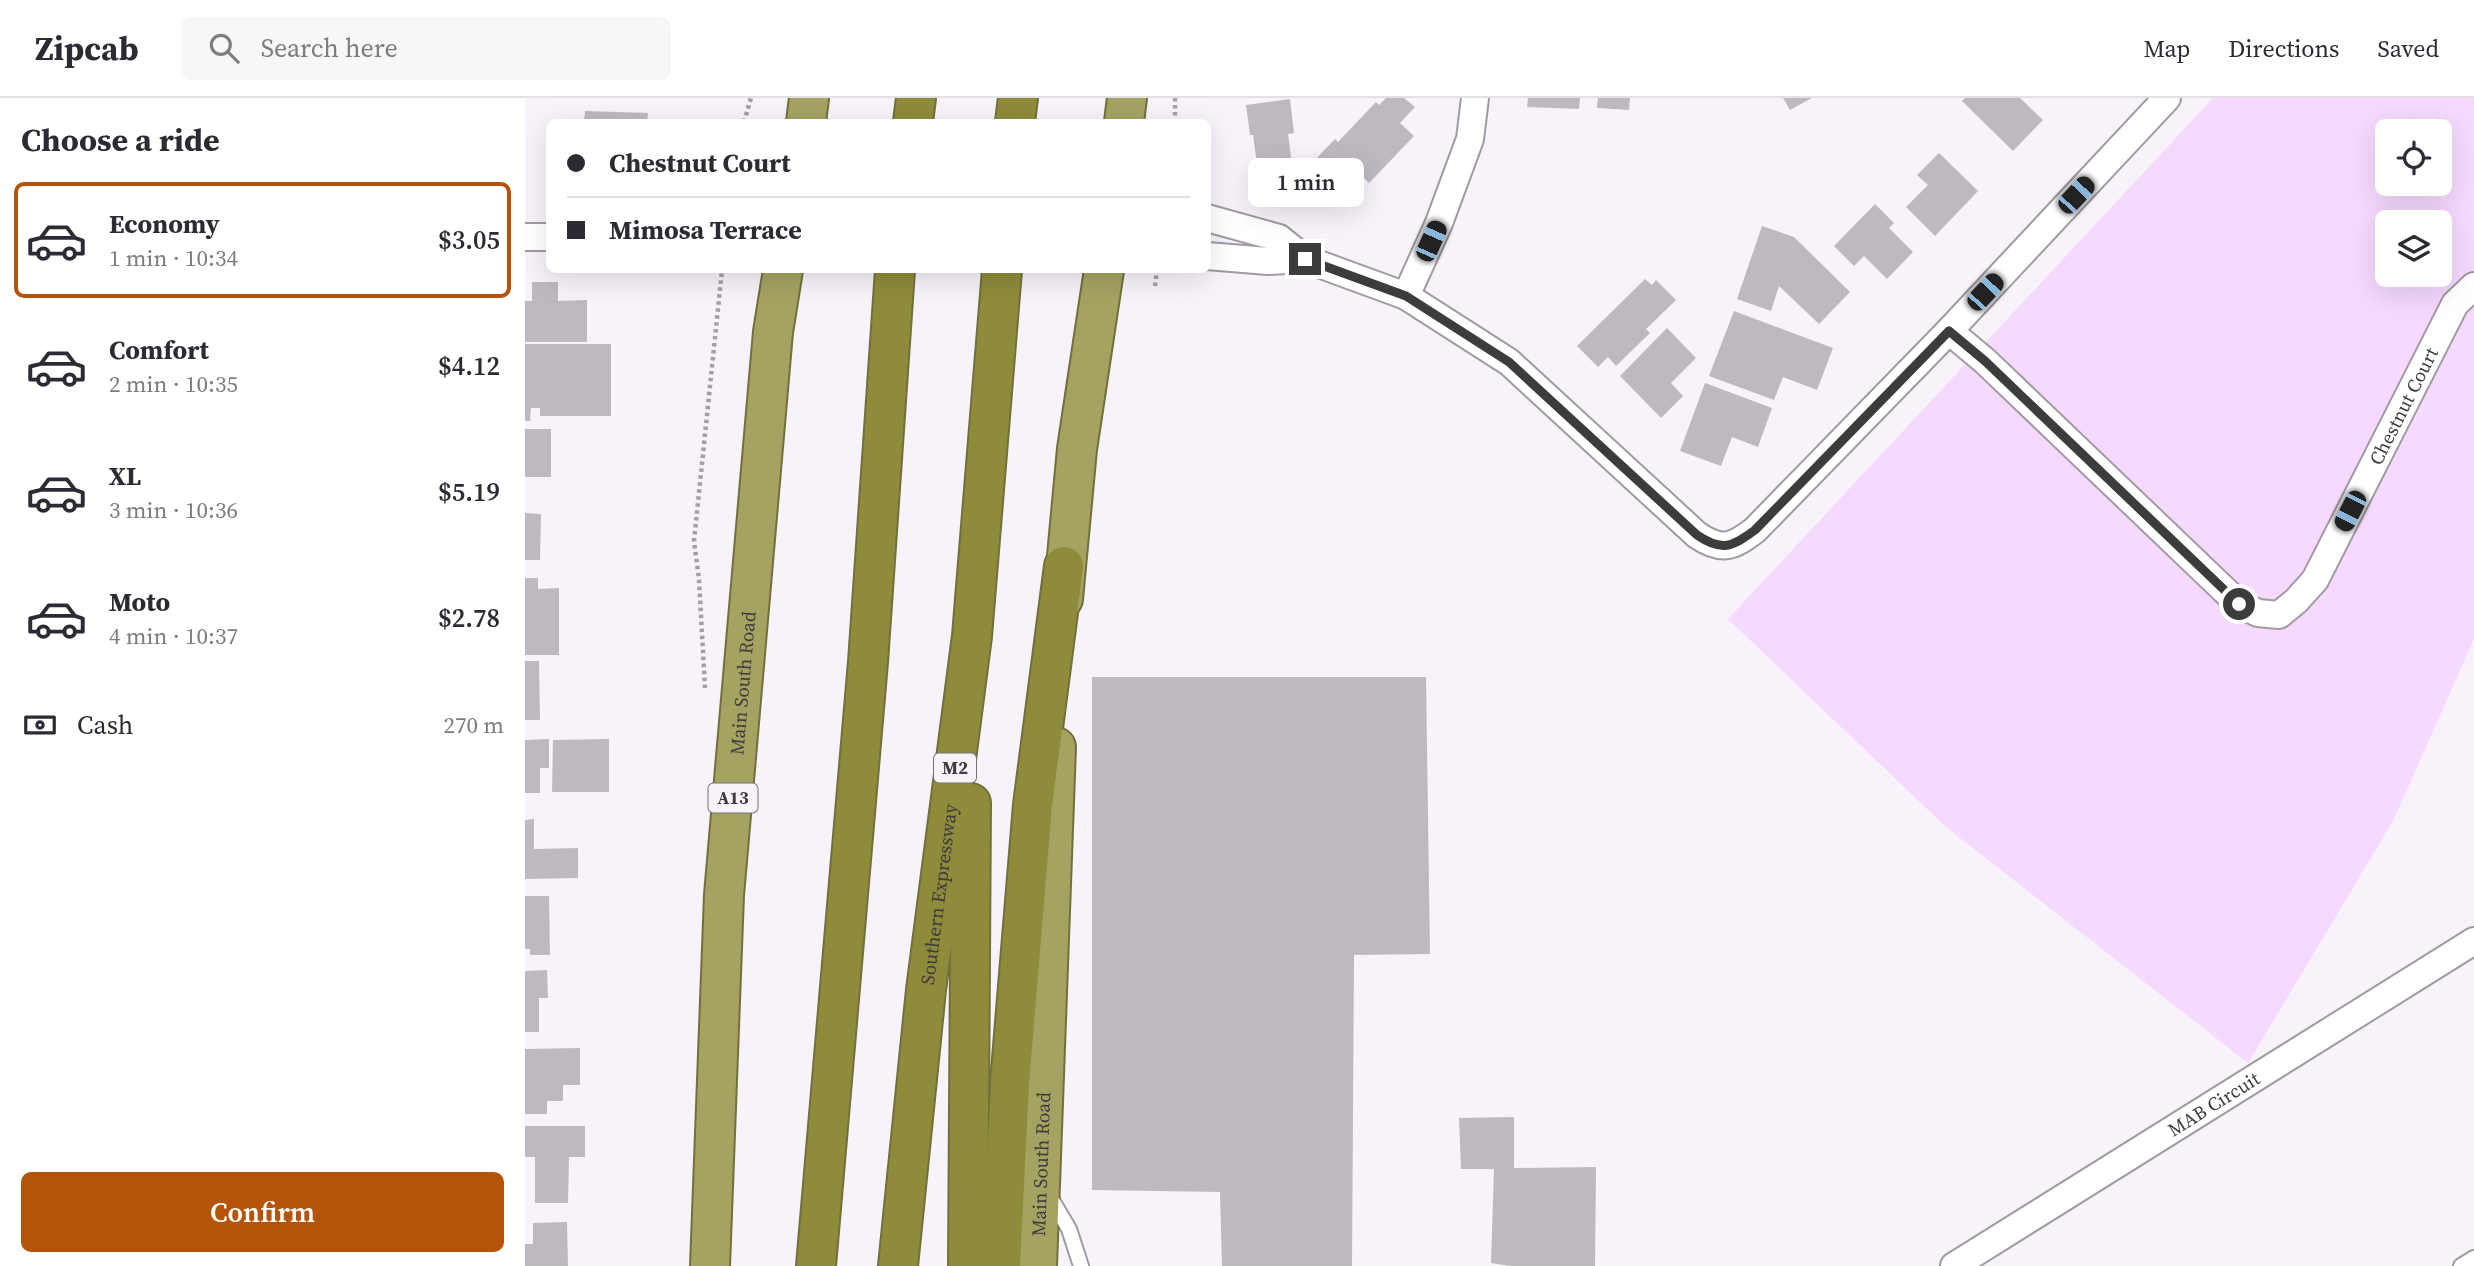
<!DOCTYPE html>
<meta charset="utf-8">
<style>
:root{--surface:#fff;--page:#f7f7f7;--text:#2b2b33;--muted:#7c7c81;--line:#e1e1e2;--accent:#b45309}
body{margin:0;font-family:"Source Serif 4",serif;background:var(--page);color:var(--text);height:100vh;display:flex;flex-direction:column;font-size:26px;white-space:nowrap}
*{box-sizing:border-box;margin:0}
p{font-size:23px;color:var(--muted)}
.icon{flex:none;width:38px;height:38px;fill:none;stroke:currentColor;stroke-width:2;stroke-linecap:round;stroke-linejoin:round}
.map{position:relative;flex:1;overflow:hidden}
.side{display:flex;flex-direction:column;background:var(--surface);width:525px}
.side>*{flex:none}
.guide{position:absolute;left:21px;top:21px;width:665px;height:154px;border-radius:10px;box-shadow:0 7px 28px #0002;display:grid;align-content:center;height:154px;padding:0 21px;background:var(--surface)}
.tools{position:absolute;left:1850px;top:21px;display:grid;gap:14px}
.tools a{display:grid;place-items:center;width:77px;height:77px;border-radius:10px;background:var(--surface);box-shadow:0 7px 28px #0002;font-size:35px}
.end{position:absolute;width:32px;height:32px;margin:-16px;border:9px solid #3d3b3e;background:#fff;box-shadow:0 0 0 4px #fff}
.from{border-radius:50%}
.bubble{position:absolute;height:49px;border-radius:10px;background:var(--surface);box-shadow:0 7px 28px #0002;font-size:23px;font-weight:600;line-height:49px;text-align:center}
.car{position:absolute;width:21px;height:42px;margin:-21px -10px;border-radius:9px;box-shadow:0 0 5px 2px #0007;background:linear-gradient(#222 24%,#8ab4d8 0 40%,#222 0 76%,#8ab4d8 0 86%,#222 0)}
.guide b{display:flex;align-items:center;gap:24px;height:66px;font-size:26px}
.guide b+b{border-top:2px solid var(--line)}
.guide i{width:18px;height:18px;background:var(--text)}
ul{padding:0;list-style:none}
li{display:flex;align-items:center;gap:21px;height:116px;margin:0 14px 10px;padding:0 7px;border:4px solid transparent;border-radius:10px}
li div{flex:1}
li b{display:block;font-size:26px}
li em{font-style:normal;font-weight:600}
li.on{border-color:var(--accent)}
li>.icon{width:63px;height:63px;stroke-width:1.5}
h2{padding:0 21px;font-size:32px;line-height:84px}
.pay{display:flex;align-items:center;gap:18px;height:77px;padding:0 21px;font-size:26px}
.pay p{margin-inline-start:auto}
.button{display:flex;gap:14px;margin-top:auto;padding:14px 21px}
.button a{flex:1;height:80px;border-radius:10px;background:var(--accent);color:#fff;font-size:28px;font-weight:600;line-height:80px;text-align:center}
header{display:flex;align-items:center;gap:42px;box-sizing:border-box;height:98px;padding:0 35px;background:var(--surface);border-bottom:2px solid var(--line)}
header strong{font-size:33px}
nav{display:flex;gap:38px;margin-inline-start:auto;font-size:24px}
.search{width:490px;height:63px;background:var(--page);display:flex;align-items:center;gap:18px;box-sizing:border-box;padding:0 24px;border-radius:10px;color:var(--muted);font-size:26px}
main{display:flex;flex:1;min-height:0}
.map>svg:first-child{display:block}
.green{fill:#f5d9fe;fill-rule:evenodd}
.building{fill:#beb8c0}
.lines{fill:none;stroke-linecap:round;stroke-linejoin:round}
.service-casing{stroke:#a09aa1;stroke-width:18}
.minor-casing{stroke:#a09aa1;stroke-width:30}
.trunk-casing{stroke:#72703b;stroke-width:42}
.motorway-casing{stroke:#72703b;stroke-width:42}
.path{stroke:#a39fa5;stroke-width:4.5;stroke-dasharray:3.5 3.5;stroke-linecap:butt}
.service{stroke:#fff;stroke-width:14}
.minor{stroke:#fff;stroke-width:26}
.trunk{stroke:#a4a362;stroke-width:38}
.motorway{stroke:#8e8c3a;stroke-width:38}
.route{stroke:#3d3b3e;stroke-width:9}
.labels{text-anchor:middle;stroke-width:7;stroke-linejoin:round;paint-order:stroke}
.shield{fill:#f8f2fa;stroke:#757276;stroke-width:2}
.shield-label{font-size:18px;font-weight:bold;fill:#3d3b3e}
.street-label{font-size:19px;fill:#3d3b3e;stroke:#f8f2fa}
</style>
<header>
<strong>Zipcab</strong>
<div class="search"><svg class="icon" aria-label="search" viewBox="0 0 24 24"><circle cx="10" cy="10" r="6"/><path d="M15 15l6 6"/></svg>Search here</div>
<nav><a>Map</a><a>Directions</a><a>Saved</a></nav>
</header>
<main>
<section class="side">
<h2>Choose a ride</h2>
<ul>
<li class="on"><svg class="icon" aria-label="car" viewBox="0 0 24 24"><path d="M5 17H2v-5l4-1 3-4h7l3 4 3 1v5h-3M9 17h6M6 11h13"/><circle cx="7" cy="17" r="2"/><circle cx="17" cy="17" r="2"/></svg><div><b>Economy</b><p>1 min · 10:34</p></div><em>$3.05</em></li>
<li><svg class="icon" aria-label="car" viewBox="0 0 24 24"><path d="M5 17H2v-5l4-1 3-4h7l3 4 3 1v5h-3M9 17h6M6 11h13"/><circle cx="7" cy="17" r="2"/><circle cx="17" cy="17" r="2"/></svg><div><b>Comfort</b><p>2 min · 10:35</p></div><em>$4.12</em></li>
<li><svg class="icon" aria-label="car" viewBox="0 0 24 24"><path d="M5 17H2v-5l4-1 3-4h7l3 4 3 1v5h-3M9 17h6M6 11h13"/><circle cx="7" cy="17" r="2"/><circle cx="17" cy="17" r="2"/></svg><div><b>XL</b><p>3 min · 10:36</p></div><em>$5.19</em></li>
<li><svg class="icon" aria-label="car" viewBox="0 0 24 24"><path d="M5 17H2v-5l4-1 3-4h7l3 4 3 1v5h-3M9 17h6M6 11h13"/><circle cx="7" cy="17" r="2"/><circle cx="17" cy="17" r="2"/></svg><div><b>Moto</b><p>4 min · 10:37</p></div><em>$2.78</em></li>
</ul>
<div class="pay"><svg class="icon" aria-label="cash" viewBox="0 0 24 24"><path d="M3 7h18v10H3z"/><circle cx="12" cy="12" r="2"/></svg>Cash<p>270 m</p></div>
<div class="button"><a>Confirm</a></div>
</section>
<div class="map">
<svg width="1949" height="1168" viewBox="0 0 1949 1168">
<rect width="100%" height="100%" fill="#f8f2fa"/>
<path class="green" d="M1688 0H1949V541L1868 723 1723 965 1421 729 1203 521ZM1862 33H1914V86H1862ZM1862 124H1914V177H1862Z"/>
<path class="building" d="M861 0H879L890 9 875 25 889 38 844 85 838 79 819 99 785 67 810 41 813 44 851 4 854 7Z
M1003 0H1055L1054 11 1002 9Z
M1073 0H1105L1104 12 1072 10Z
M1258 0H1287L1265 12Z
M1440 0H1495L1518 22 1488 53 1437 3Z
M765 1 769 35 763 36 769 83 735 88 728 37H725L721 7Z
M60 13 123 15 122 24H59Z
M1414 55 1453 93 1410 138 1381 109 1403 87 1392 77Z
M1350 106 1369 125 1364 130 1388 154 1362 181 1339 158 1329 168 1309 148Z
M1237 128 1269 139 1325 194 1294 226 1254 188 1246 213 1212 201Z
M1120 181 1127 187 1131 182 1151 202 1121 231 1125 235 1091 268 1083 259 1073 269 1052 248Z
M7 184H33V203L62 202V244H0V203H7Z
M1209 213 1308 250 1292 292 1258 279 1249 302 1184 278Z
M1142 230 1171 260 1146 285 1158 298 1136 320 1095 278Z
M0 246H86V318H15V310H6L5 323H0Z
M1180 285 1247 310 1233 349 1207 339 1196 368 1155 353Z
M0 331H26V379H0Z
M0 415 16 416 15 462H0Z
M0 480H13V491L34 490V557H0Z
M0 563H14L15 622H0Z
M567 579H901L905 856 829 857 827 1168H697L695 1094 567 1092Z
M24 641V670H15V695H0V642Z
M84 641V694H27L28 642Z
M9 721V751L53 750V780L0 781V722Z
M0 798H24L25 857H5V851H0Z
M22 872 23 900H14V934H0V873Z
M55 950V987H38V1003H22V1016H0V951Z
M989 1019V1070L1071 1069 1070 1168H986L966 1165 969 1071H936L934 1020Z
M0 1028H60V1059H44L43 1105H10V1059H0Z
M42 1124 43 1168H0V1146H8V1125Z"/>
<g class="lines">
<defs>
<path id="service" d="M525 1099 544 1131 556 1168
M1936 1168 1949 1160"/>
<g id="minor">
<path d="M682 120 754 140 780 161 881 198 984 264 1172 437C1197 454 1208 449 1230 432L1424 233 1642 0"/>
<path d="M0 139H24"/>
<path d="M682 158 743 163 780 161"/>
<path d="M881 198 914 125 945 41 950 0"/>
<path id="s1" d="M1424 233 1460 263 1714 506 1733 515 1754 517 1771 503 1790 482 1930 206 1949 188"/>
<path id="s2" d="M1429 1168 1949 843"/>
</g>
<g id="trunk">
<path d="M281 24 284 0"/>
<path d="M599 24 602 0"/>
<path d="M538 501 552 351 579 172"/>
<path id="s3" d="M185 1168 199 797 248 234 258 172"/>
<path id="s4" d="M512 1168 531 649"/>
</g>
<g id="motorway">
<path d="M388 24 391 0"/>
<path d="M490 24 493 0"/>
<path d="M291 1168 343 564 370 172"/>
<path id="s5" d="M373 1168 401 892 447 538 477 172"/>
<path d="M443 1168 446 705"/>
<path d="M476 1168 485 985 508 707 539 468"/>
</g>
</defs>
<use href="#service" class="service-casing"/>
<use href="#minor" class="minor-casing"/>
<use href="#trunk" class="trunk-casing"/>
<use href="#motorway" class="motorway-casing"/>
<path class="path" d="M650 0V24
M219 24 226 0
M630 188 632 172
M180 590 174 481 169 443 197 172"/>
<use href="#service" class="service"/>
<use href="#minor" class="minor"/>
<use href="#trunk" class="trunk"/>
<use href="#motorway" class="motorway"/>
</g>
<g class="lines">
<path class="route" d="M780 161 881 198 984 264 1172 437C1197 454 1207 449 1230 432L1424 233 1460 263 1714 506"/>
</g>
<g class="labels">
<g class="shield">
<rect x="409" y="655.5" width="42" height="29" rx="5"/>
<rect x="183.5" y="685.5" width="49" height="29" rx="5"/>
</g>
<g class="shield-label">
<text x="430" y="676">M2</text>
<text x="208" y="706">A13</text>
</g>
<g class="street-label">
<text dy="7" stroke="none"><textPath href="#s1" startOffset="686">Chestnut Court</textPath></text>
<text dy="7" stroke="none"><textPath href="#s3" startOffset="584">Main South Road</textPath></text>
<text dy="7" stroke="none"><textPath href="#s5" startOffset="374">Southern Expressway</textPath></text>
<text dy="7" stroke="none"><textPath href="#s2" startOffset="306">MAB Circuit</textPath></text>
<text dy="7" stroke="none"><textPath href="#s4" startOffset="102">Main South Road</textPath></text>
</g>
</g>
</svg>
<div class="tools">
<a><svg class="icon" aria-label="locate" viewBox="0 0 24 24"><circle cx="12" cy="12" r="6"/><path d="M12 2v4M12 18v4M2 12h4M18 12h4"/></svg></a>
<a><svg class="icon" aria-label="layers" viewBox="0 0 24 24"><path d="M12 4l9 5-9 5-9-5zM3 14l9 5 9-5"/></svg></a>
</div>
<i class="end from" style="left:1714px;top:506px"></i>
<i class="end" style="left:780px;top:161px"></i>
<div class="bubble" style="left:723px;top:60px;width:116px">1 min</div>
<i class="car" style="left:1551px;top:97px;rotate:43deg"></i>
<i class="car" style="left:906px;top:143px;rotate:24deg"></i>
<i class="car" style="left:1460px;top:194px;rotate:43deg"></i>
<i class="car" style="left:1825px;top:413px;rotate:207deg"></i>
<div class="guide">
<b><i class="from"></i>Chestnut Court</b>
<b><i></i>Mimosa Terrace</b>
</div>
</div>
</main>
